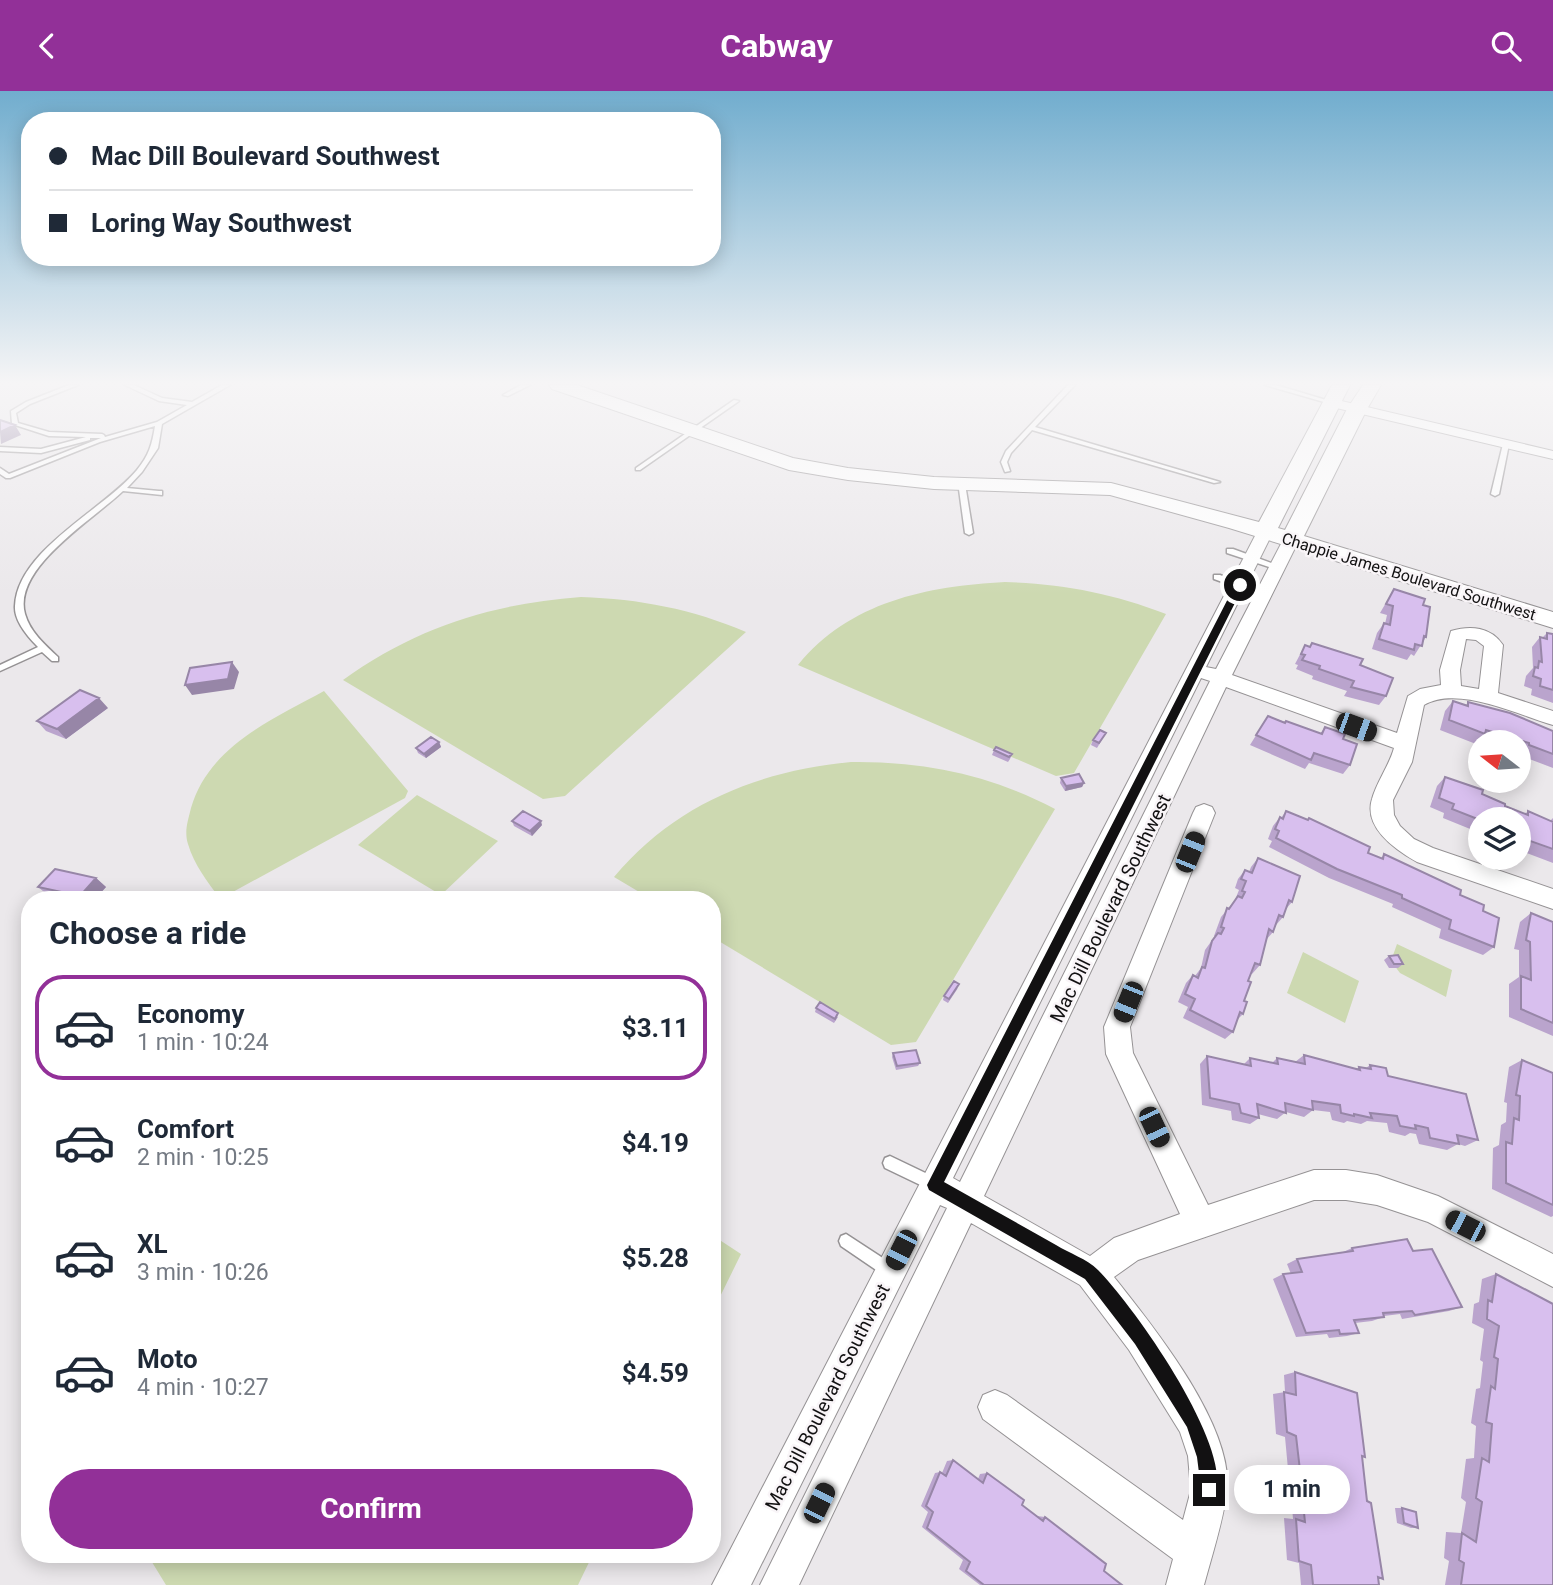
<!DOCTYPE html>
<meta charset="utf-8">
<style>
:root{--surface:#fff;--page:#f2f2f3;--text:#1f2937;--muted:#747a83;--line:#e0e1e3;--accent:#923098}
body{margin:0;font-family:Roboto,sans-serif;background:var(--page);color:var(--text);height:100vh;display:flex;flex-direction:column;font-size:26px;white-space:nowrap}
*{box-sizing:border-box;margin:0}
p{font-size:23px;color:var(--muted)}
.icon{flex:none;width:38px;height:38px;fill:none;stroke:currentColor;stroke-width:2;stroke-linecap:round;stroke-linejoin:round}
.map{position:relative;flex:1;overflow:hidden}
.side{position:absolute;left:21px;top:800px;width:700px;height:672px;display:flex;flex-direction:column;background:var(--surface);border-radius:28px;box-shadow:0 4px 18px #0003}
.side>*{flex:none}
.banner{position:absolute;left:21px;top:21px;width:700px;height:154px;border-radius:28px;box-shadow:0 4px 18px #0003;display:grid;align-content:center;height:154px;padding:0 28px;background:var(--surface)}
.needle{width:46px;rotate:287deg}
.buttons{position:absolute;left:1468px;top:639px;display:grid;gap:14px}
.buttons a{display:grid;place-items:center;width:63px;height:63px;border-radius:50%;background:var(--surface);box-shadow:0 4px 18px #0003;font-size:35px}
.end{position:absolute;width:32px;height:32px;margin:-16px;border:9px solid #121112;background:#fff;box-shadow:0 0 0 4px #fff}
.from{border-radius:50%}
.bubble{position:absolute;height:49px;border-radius:24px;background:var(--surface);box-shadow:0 4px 18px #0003;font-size:23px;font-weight:700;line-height:49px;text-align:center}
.car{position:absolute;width:21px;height:42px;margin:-21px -10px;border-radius:9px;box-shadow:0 0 5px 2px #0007;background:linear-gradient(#222 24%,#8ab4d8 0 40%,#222 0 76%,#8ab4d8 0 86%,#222 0)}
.banner b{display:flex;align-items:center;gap:24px;height:66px;font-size:26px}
.banner b+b{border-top:2px solid var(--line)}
.banner i{width:18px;height:18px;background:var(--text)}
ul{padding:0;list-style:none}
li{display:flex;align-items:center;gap:21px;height:105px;margin:0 14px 10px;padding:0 14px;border:4px solid transparent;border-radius:28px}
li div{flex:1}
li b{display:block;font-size:26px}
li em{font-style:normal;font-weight:700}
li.active{border-color:var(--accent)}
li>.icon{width:63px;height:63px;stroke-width:1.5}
h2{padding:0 28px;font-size:32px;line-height:84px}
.action{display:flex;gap:14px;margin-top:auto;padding:14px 28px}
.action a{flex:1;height:80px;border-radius:42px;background:var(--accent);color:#fff;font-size:28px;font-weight:700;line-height:80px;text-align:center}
header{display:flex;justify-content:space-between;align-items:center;height:91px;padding:0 28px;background:var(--accent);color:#fff;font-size:32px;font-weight:700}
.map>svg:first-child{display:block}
.green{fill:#cdd9b1}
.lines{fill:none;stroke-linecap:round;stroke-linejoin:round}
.lane-casing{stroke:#959294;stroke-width:3}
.street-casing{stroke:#959294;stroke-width:2}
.secondary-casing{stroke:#959294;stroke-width:2}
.lane{fill:#fff;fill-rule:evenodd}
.street{fill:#fff;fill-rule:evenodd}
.secondary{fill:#fff;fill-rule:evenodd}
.wall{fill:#baa4cd}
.shaded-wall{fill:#9786a7}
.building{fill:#d8bfee;stroke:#9786a7;stroke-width:2}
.route{fill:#121112}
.labels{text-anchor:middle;stroke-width:5;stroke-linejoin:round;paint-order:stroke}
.far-street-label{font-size:16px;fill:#121112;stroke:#f9f5f8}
.street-label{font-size:19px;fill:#121112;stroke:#f9f5f8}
</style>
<header><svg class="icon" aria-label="back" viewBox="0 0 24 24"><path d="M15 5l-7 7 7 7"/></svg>Cabway<svg class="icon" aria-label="search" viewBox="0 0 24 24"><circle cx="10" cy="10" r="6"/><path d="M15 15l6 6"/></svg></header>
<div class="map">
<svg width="1553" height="1494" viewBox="0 0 1553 1494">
<rect width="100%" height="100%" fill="#ebe8eb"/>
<path class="green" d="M1005 491C1062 493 1112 502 1166 523L1074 682 1056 685 798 574C849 511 927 495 1005 491Z
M581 506C640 508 692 518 746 541L565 705 543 708 343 589C417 536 491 513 581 506Z
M324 600 408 700 405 707 220 808C208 791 194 774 188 753 184 740 188 730 191 717 209 655 273 628 324 600Z
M851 671C923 670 991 684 1055 718L916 951 891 954 712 846V808H651L614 786C675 713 758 680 851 671Z
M417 704 498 750 441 804 358 754Z
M1397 853 1452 879 1446 906 1400 882 1391 870Z
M1303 861 1359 890 1345 932 1287 902Z
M712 1144 741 1163 712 1222Z
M147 1463H593L578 1494H166Z"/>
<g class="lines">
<defs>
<path id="lane" d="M69 294H78L30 313 16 322 18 332 49 341 102 343 104 344 105 346 157 331 187 314 159 310 125 294H134L162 307 192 311 222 294H230L162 333 158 357 142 381 127 397 159 400H162V404L123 400C94 428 12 477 25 523 30 541 45 554 58 566V570H52L42 561 0 580V574L38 556C28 546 14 530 15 515 17 459 105 418 137 379 149 364 152 354 155 335L100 351 10 387H6L0 383V377L9 383 101 347H90V349L41 362 0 360V356L41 358 86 346 49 345 12 333 11 320 26 311Z
M521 294H530L508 305 503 304Z
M1068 294H1075L1035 336 1220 391 1214 392 1032 339 1011 362 1007 371 1010 380 1005 381 1001 371 1006 360Z
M1265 294H1276L1336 312 1331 313Z
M734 309 739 310 640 379H636V377Z
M1506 351 1509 353 1499 403 1495 405 1491 403 1503 353Z
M958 391 965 393 973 442 969 444 965 442Z
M1227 458H1233L1282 476 1281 478H1275L1227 462Z
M1214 484H1220L1268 503 1267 505H1261L1214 488Z
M890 1065 940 1089 942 1094 940 1099 935 1101 885 1077 883 1072 885 1067Z
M846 1143 895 1175 897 1180 895 1185 890 1187 885 1185 841 1155 839 1150 841 1145Z"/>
<path id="street" d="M1333 308 1553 360V368L1328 315 1326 312Z
M1265 436 1273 441 1206 576 1216 578 1283 449 1291 444 1299 449 1232 584 1397 642 1408 605 1420 598 1441 594 1440 579 1451 540C1471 534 1491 536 1503 554L1498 602 1553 620V634C1518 624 1458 594 1424 614L1412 671 1393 709 1394 724 1400 735 1414 748 1433 757 1553 798V818L1417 771C1396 759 1363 737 1372 708 1377 690 1389 675 1394 657L1226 596 984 1105 1090 1165 1114 1147 1180 1123 1106 963 1104 936 1193 722 1196 716 1204 713 1212 716 1215 722 1130 936 1133 962 1208 1114 1314 1079H1346L1377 1084 1438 1105 1553 1163V1196L1428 1131 1377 1114 1346 1109H1314L1138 1169 1114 1186C1153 1235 1234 1335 1227 1400 1223 1431 1212 1464 1204 1494H1166L1173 1468 983 1328 978 1316 983 1304 995 1299 1007 1304 1183 1429 1191 1399 1188 1365 1180 1341 1129 1259 1080 1194 971 1132 799 1494H760L947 1117 940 1114 751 1494H712L1257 441ZM1466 548 1476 549 1484 555 1479 598 1461 595 1460 579ZM1201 587 1210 590 960 1091 953 1087Z"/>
<path id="secondary" d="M549 294H577L793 367 848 377 934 386 1111 392 1259 431 1332 294H1350L1278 437 1285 439 1347 318 1363 294H1381L1367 318 1304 445 1553 521V537L1229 437 1110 404 934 398 848 389 789 379 552 298Z"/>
</defs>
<use href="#lane" class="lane-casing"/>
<use href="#street" class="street-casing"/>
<use href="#secondary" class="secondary-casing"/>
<use href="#lane" class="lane"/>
<use href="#street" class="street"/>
<use href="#secondary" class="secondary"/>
</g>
<path class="wall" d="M1394 498 1423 514 1426 546 1414 565 1411 563 1407 569 1372 558 1377 542 1384 532 1385 533 1387 524 1380 522Z
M1547 542 1553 543V612L1531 604 1532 598 1524 595 1526 585 1533 577 1532 556 1540 546H1543Z
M1305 554 1360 574 1386 605 1379 614 1344 605 1347 600 1312 588 1313 585 1296 578 1298 574 1295 573Z
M1453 610 1466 614 1468 611 1553 640V677L1519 664V651H1484L1479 650 1476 653 1440 639 1445 620Z
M108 617 66 648 46 640 37 630Z
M1268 625 1320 643 1325 636 1343 648 1350 674 1343 683 1309 672 1305 678 1250 654Z
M1106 642 1097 657 1091 654 1093 649Z
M439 651 441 656 426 667 418 662 416 657Z
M994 659 1012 663 1010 668 1008 671 992 664Z
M1445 686 1505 715 1525 723 1528 720 1550 730 1553 727V772L1519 759V728H1480V742L1443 727 1444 722 1430 716 1437 695Z
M1061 687 1084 692 1082 696 1065 700 1060 692Z
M1286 720 1307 729 1309 727 1368 762 1381 767 1384 763 1460 804 1483 820 1494 856 1483 864 1439 847 1441 838 1392 816 1393 813 1329 787 1269 756 1272 750 1268 748 1273 735 1280 726 1281 727Z
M512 730 542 734 532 745 514 735Z
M1258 767 1292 811 1286 818 1283 826 1276 834 1273 841 1266 849 1260 874 1252 883 1251 882 1248 890 1243 923 1237 929 1233 941 1225 948 1183 927 1188 916 1178 911 1186 892 1193 884 1195 885 1201 877 1205 859 1215 845H1214L1221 826 1235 809 1239 799 1235 797 1238 788 1245 779 1249 781 1251 776Z
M96 787 106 796 95 808H64L49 805 38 796Z
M1531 822 1553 831V945L1509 926V893L1519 886V859L1514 858 1520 831Z
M1389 865 1403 873 1398 877H1389L1384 869Z
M958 897 948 912 943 909 944 905Z
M816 917 838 926 834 932 815 921Z
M893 962 920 972 918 975 896 979 892 966Z
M1304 964 1356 978 1359 976 1366 977 1370 974 1388 985 1478 1049 1465 1055 1458 1053 1447 1059 1419 1053 1416 1043 1410 1042 1405 1045 1389 1041 1387 1032 1367 1030 1361 1033 1347 1030 1344 1032 1332 1029 1330 1021 1313 1019 1304 1026 1286 1021 1277 1028 1258 1023 1259 1027 1250 1033 1232 1029 1231 1020 1202 1014 1200 973 1207 965 1244 973 1250 967 1272 972 1277 967 1295 971Z
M1522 969 1553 982V1125L1551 1126 1492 1098 1493 1057 1499 1054 1501 1034 1506 1031 1507 1012 1504 1011 1509 976Z
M1352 1157 1413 1160 1462 1216 1449 1220 1402 1228 1400 1223 1384 1225V1226L1372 1230 1355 1232 1359 1242 1347 1245 1329 1247 1327 1243 1296 1246 1273 1188 1283 1183H1291L1287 1173 1297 1168 1341 1162Z
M1496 1183 1553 1494H1445L1449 1470 1444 1467 1446 1441 1461 1442 1466 1411 1461 1407 1466 1368 1474 1367 1476 1335 1471 1332 1476 1298 1480 1297 1483 1271 1480 1269 1484 1238 1472 1232 1474 1213 1479 1211 1482 1188Z
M1295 1281 1365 1366H1362L1367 1410 1383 1488 1379 1487V1494H1301L1299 1472 1287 1469 1284 1427 1293 1428 1291 1403H1295L1294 1390 1289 1389 1285 1346 1276 1343 1273 1303 1285 1301 1284 1284Z
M953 1369 978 1388 980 1383 987 1382 1022 1414 1037 1425 1045 1426 1104 1480 1122 1494H980L959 1478 963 1469 922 1436 928 1421 921 1415 935 1382 940 1381 942 1382 947 1370Z
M1395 1417H1402L1418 1437H1411L1397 1432Z"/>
<path class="shaded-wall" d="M15 334 21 344 1 353 0 341Z
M232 571 239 581 234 598 192 604 185 594Z
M99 607 108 617 66 648 57 638Z
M439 651 441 656 426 667 424 663Z
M1084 692 1082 696 1065 700 1066 695Z
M541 730 542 734 532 745 530 740Z
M96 787 106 796 95 808H84L80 805Z"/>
<path class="building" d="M0 329 15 334 0 341Z
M1394 498 1425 508 1423 514 1430 516 1426 546 1424 545 1422 555 1415 553 1414 559 1379 548 1384 532 1390 534 1393 515 1386 513Z
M1547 542 1553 543V599L1540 595 1541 588 1533 585 1535 576 1538 577 1539 570 1542 571 1540 546 1547 548Z
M1312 552 1363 568 1360 574 1393 587 1386 605 1351 596 1354 590 1319 578 1320 575 1302 569 1305 564 1301 563 1305 554 1310 556Z
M232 571 228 588 185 594 190 577Z
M80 599 99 607 57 638 37 630Z
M1453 610 1468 615V611L1510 622 1553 640V663L1529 654V652L1486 639 1485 643 1449 629Z
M1268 625 1285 632 1286 630 1322 643 1325 636 1345 643 1343 648 1357 653 1350 674 1314 662 1311 669 1256 644Z
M1100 639 1106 642 1099 652 1093 649Z
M431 646 439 651 424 663 416 657Z
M996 656 1012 663 1009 666 994 659Z
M1079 683 1084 692 1066 695 1061 687Z
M1445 686 1483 699 1482 703 1505 713V715L1528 724V720L1553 731V730V758L1519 746V728L1480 729 1452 718 1454 713 1439 707Z
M523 720 541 730 530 740 512 730Z
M1286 720 1308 729 1309 727 1370 756 1368 762 1383 768 1384 763 1461 799 1460 804 1484 814 1483 820 1499 827 1494 856 1449 838 1451 829 1402 807V804L1337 778 1276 747 1279 740 1275 738 1280 726 1283 728Z
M1258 767 1300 785 1292 811 1289 809 1283 826 1279 824 1273 841 1269 838 1260 874 1255 872 1248 890 1251 891 1244 910 1247 911 1243 923 1240 921 1233 941 1190 919 1195 908 1185 903 1193 884 1198 887 1202 876 1205 877 1212 850 1218 842 1221 843 1224 837 1221 836 1227 817 1229 818 1238 805 1242 807 1245 801 1242 800 1246 790 1241 788 1245 779 1252 782Z
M55 778 96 787 80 805 38 796Z
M1531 822 1553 831V932L1521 918V885L1531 889 1530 851 1526 849Z
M1398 864 1403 873H1394L1389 865Z
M954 890 959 893 949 908 944 905Z
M820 911 838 922 835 928 816 917Z
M916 959 920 972 897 975 893 962Z
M1304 964 1360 979 1359 976 1371 978 1370 974 1386 977 1388 985 1466 1003 1478 1049 1457 1044 1459 1053 1430 1047 1428 1037 1415 1034 1416 1038 1400 1035 1397 1025 1370 1022 1372 1027 1354 1023V1025L1341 1022 1340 1014 1312 1010 1313 1019 1285 1012 1286 1022 1257 1013 1259 1027 1241 1022 1239 1013 1210 1007 1207 965 1251 975 1250 967 1278 973 1277 967 1305 973Z
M1522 969 1553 982V1114L1506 1092V1051L1512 1053 1514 1027 1519 1029 1520 1005 1516 1004Z
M1407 1148 1413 1160 1432 1158 1462 1216 1415 1224 1412 1220 1383 1222 1384 1226 1354 1229 1359 1242 1340 1243 1339 1239 1306 1242 1283 1183 1302 1181 1297 1168 1353 1160 1352 1157Z
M1496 1183 1553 1213V1494H1461L1464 1472 1459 1469 1462 1442 1476 1451 1482 1411 1476 1407 1482 1367 1489 1371 1492 1333 1486 1331 1491 1295 1495 1298 1498 1268 1494 1266 1499 1235 1487 1228 1488 1209 1492 1211Z
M1295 1281 1357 1302 1365 1366 1362 1365 1367 1410 1371 1412 1383 1488 1378 1486 1379 1494H1313L1311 1474 1299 1470 1296 1428 1305 1431 1302 1403 1307 1405 1306 1389 1301 1388 1296 1345 1287 1341 1284 1301 1296 1304Z
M953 1369 983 1392 987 1382 1024 1409 1022 1414 1043 1430 1045 1426 1106 1473 1104 1480 1122 1494H984L966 1480 970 1471 927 1437 933 1421 926 1415 940 1381 946 1385Z
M1402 1417 1416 1421 1418 1437 1404 1432Z"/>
<linearGradient id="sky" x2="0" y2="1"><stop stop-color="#71adce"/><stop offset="0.58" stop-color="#f6f5f6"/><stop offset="1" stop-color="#f6f5f6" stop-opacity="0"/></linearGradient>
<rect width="1553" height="503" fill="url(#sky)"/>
<path class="route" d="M1240 492 1244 494 944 1091C981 1112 1019 1133 1056 1154 1069 1162 1087 1168 1098 1179 1133 1214 1235 1357 1215 1406L1209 1409 1202 1406 1197 1366 1187 1336 1135 1253 1085 1188 929 1099 927 1094 1235 494Z"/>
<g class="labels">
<g class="far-street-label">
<text transform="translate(1409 485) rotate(17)" y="6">Chappie James Boulevard Southwest</text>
</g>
<g class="street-label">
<text transform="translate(1110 817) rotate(-64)" y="7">Mac Dill Boulevard Southwest</text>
<text transform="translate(827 1306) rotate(-63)" y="7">Mac Dill Boulevard Southwest</text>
</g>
</g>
</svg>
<div class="buttons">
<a><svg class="needle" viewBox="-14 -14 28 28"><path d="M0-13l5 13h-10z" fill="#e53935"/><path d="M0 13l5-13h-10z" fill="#747a83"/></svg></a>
<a><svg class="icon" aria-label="layers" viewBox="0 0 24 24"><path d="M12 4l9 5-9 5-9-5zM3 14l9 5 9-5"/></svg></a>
</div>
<i class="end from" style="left:1240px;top:494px"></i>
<i class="end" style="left:1209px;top:1399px"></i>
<div class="bubble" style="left:1234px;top:1374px;width:116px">1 min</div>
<i class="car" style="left:1356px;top:636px;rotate:110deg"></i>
<i class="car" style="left:1190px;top:761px;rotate:22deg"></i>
<i class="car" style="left:1128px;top:911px;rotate:202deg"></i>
<i class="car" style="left:1154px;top:1036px;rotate:155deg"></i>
<i class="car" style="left:1465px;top:1135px;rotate:297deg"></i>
<i class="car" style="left:901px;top:1159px;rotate:207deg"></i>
<i class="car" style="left:819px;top:1412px;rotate:26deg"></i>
<div class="banner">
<b><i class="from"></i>Mac Dill Boulevard Southwest</b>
<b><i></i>Loring Way Southwest</b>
</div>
<section class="side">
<h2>Choose a ride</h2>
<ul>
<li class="active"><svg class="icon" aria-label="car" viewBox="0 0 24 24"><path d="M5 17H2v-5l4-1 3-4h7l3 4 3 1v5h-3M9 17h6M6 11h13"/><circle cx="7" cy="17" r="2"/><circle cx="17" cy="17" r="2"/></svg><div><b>Economy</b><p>1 min · 10:24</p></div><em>$3.11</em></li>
<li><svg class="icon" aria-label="car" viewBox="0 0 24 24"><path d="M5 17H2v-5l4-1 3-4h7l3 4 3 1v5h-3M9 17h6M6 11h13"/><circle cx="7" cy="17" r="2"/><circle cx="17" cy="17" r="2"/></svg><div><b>Comfort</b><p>2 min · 10:25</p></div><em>$4.19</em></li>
<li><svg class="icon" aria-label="car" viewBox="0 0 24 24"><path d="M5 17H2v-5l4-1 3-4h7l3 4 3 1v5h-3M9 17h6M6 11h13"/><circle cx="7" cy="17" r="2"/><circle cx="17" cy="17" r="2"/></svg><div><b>XL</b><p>3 min · 10:26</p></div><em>$5.28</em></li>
<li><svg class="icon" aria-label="car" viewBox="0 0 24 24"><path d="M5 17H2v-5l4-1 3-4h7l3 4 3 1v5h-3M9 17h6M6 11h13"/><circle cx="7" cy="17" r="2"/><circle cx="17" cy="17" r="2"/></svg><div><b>Moto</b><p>4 min · 10:27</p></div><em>$4.59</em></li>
</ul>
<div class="action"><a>Confirm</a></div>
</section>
</div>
